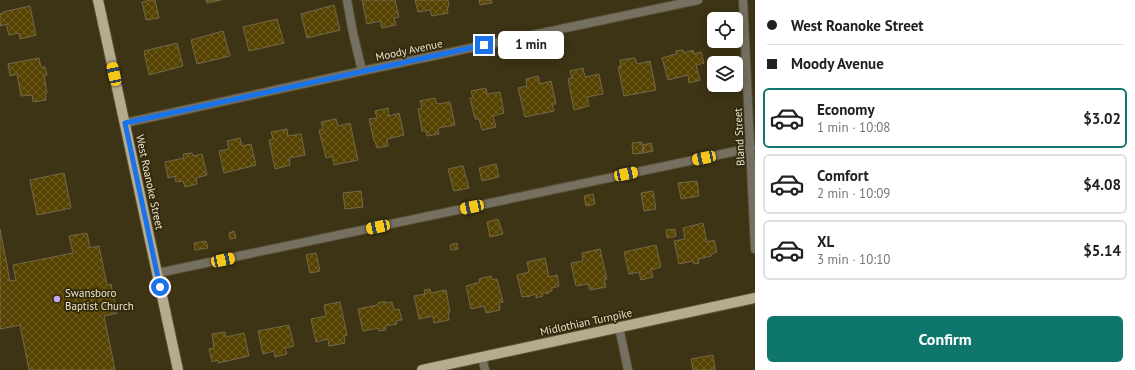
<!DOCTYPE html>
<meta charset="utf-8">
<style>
:root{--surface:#fff;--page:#f6f6f6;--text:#202124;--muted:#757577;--line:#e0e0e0;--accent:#0f766e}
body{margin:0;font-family:"PT Sans",sans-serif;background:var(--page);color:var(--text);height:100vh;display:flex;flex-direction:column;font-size:15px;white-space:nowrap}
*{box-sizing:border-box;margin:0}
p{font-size:13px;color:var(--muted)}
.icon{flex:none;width:22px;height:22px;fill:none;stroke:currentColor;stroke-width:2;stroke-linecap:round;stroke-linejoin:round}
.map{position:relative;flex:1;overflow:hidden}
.details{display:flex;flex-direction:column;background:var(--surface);width:380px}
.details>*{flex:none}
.guide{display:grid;align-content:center;height:88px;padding:0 12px;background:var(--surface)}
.controls{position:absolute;left:707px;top:12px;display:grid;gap:8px}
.controls a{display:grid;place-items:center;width:36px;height:36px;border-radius:6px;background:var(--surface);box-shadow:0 2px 10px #0003;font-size:20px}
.end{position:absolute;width:18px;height:18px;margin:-9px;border:5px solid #1a73e8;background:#fff;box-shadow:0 0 0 2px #fff}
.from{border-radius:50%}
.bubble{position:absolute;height:28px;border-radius:6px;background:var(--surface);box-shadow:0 2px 10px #0003;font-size:13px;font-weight:700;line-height:28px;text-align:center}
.car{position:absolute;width:12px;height:24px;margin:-12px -6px;border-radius:5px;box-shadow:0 0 3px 1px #0007;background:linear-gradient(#f5c518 24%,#345 0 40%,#f5c518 0 76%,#345 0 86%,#f5c518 0)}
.guide b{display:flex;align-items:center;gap:14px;height:38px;font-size:15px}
.guide b+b{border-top:1px solid var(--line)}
.guide i{width:10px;height:10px;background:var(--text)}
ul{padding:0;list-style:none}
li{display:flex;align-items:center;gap:12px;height:60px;margin:0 8px 6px;padding:0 4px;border:2px solid var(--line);border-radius:6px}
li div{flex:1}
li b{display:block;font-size:15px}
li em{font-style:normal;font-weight:700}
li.active{border-color:var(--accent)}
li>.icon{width:36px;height:36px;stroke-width:1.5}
.action{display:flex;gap:8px;margin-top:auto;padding:8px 12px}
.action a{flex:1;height:46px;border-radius:6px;background:var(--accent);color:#fff;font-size:16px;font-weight:700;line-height:46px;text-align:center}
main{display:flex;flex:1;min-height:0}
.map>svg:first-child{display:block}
.building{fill:url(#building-cross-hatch);stroke:#74684a}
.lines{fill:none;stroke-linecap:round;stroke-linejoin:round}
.lane-casing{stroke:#594f33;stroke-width:10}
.street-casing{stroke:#594f33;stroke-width:10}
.primary-casing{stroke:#594f33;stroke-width:12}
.lane{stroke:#757062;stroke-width:8}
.street{stroke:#757062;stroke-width:8}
.primary{stroke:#b5ab8f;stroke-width:10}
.route{stroke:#1a73e8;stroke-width:5}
.poi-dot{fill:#c2a8f2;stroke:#33290b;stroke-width:1.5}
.labels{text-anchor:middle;stroke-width:3.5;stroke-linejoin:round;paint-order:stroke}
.street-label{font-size:11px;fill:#eae3d3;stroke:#33290b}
.poi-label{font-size:11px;fill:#eae3d3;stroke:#33290b;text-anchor:start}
</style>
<main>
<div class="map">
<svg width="755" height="370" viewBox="0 0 755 370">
<defs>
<pattern id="building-cross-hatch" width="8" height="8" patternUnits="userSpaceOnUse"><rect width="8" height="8" fill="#564301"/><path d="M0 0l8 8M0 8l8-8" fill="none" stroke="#6e5e25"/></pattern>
</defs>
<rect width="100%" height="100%" fill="#3d3315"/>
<path class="building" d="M150 0H155L159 18 146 20 142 2Z
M206 0H221L207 3Z
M362 0H395L399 17 394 18 396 25 382 28 380 21 367 24Z
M415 0H448L449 6 447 7 448 13 432 16 430 10 418 12Z
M479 0H491L492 3 480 5Z
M334 5 340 30 307 38 301 14Z
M30 6 36 35 20 39 19 33 9 35 6 24 0 26V14L3 13V12Z
M277 19 284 43 249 51 243 27Z
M223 31 230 56 197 64 191 40Z
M177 43 183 66 149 75 144 51Z
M683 50 684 53 693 50 694 54 701 52 704 63 696 65 700 80 689 83 688 75 668 80 662 58 676 54V51Z
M39 58 41 67H45L47 75H44L47 93H45L46 100 33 102 32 95 21 96 17 74 10 76 8 64Z
M635 58 637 64 650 61 656 90 624 96 618 67 621 66 620 60Z
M583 68 585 77 599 74 603 94 587 97 589 106 574 110 568 79 572 78 570 71Z
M538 76 540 84 551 81 556 104H552L554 111 525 117 518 88 527 86 526 79Z
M486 88 487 94 500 92 504 113 493 116 496 127 482 130 479 119H475L470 98H473L471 91Z
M435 98 437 104 450 102 455 125 438 128 439 134 427 136 426 131H422L418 109 422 108 420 101Z
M388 108 389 116 399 113 404 135 387 139 388 146 377 148 375 141H374L369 119 377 118 375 111Z
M336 119 338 126 350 123 358 160 334 165 332 156 326 158 319 130 323 129 321 122Z
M287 129 288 136 301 134 305 155 289 158 290 165 275 169 269 140 273 139 271 132Z
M240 138 242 146 251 144 256 165 224 173 219 151 229 149 227 141Z
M642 142 643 153 633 154 632 143Z
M651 143 653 151 644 153 643 145Z
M192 153 193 156 202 154 207 175 196 178 197 184 185 187 183 181 176 182 175 176 168 178 165 162 184 158 183 154Z
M496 164 499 177 482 181 479 168Z
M463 166 469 188 454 191 448 169Z
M64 173 71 208 37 215 30 180Z
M697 181 699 196 681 199 678 183Z
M361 191 363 207 345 209 343 193Z
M653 191 656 209 644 211 641 193Z
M593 194 595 204 586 206 584 196Z
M498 219 503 234 490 237 487 222Z
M703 223 707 242 714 240 717 252 711 254V256L698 259 699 263 694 264 693 261 679 264 674 241 685 239 683 228Z
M0 229 10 281 16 280 13 265 73 253 69 236 87 233 90 248 99 246 107 285 111 284 117 313 104 316 115 370H29L20 325 0 329Z
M675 229 676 236 667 238 666 230Z
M234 231 236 238 230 239 229 233Z
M206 241 208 248 195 250 194 243Z
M457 243 458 249 451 250 450 245Z
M656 245 661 267 651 270 653 277 641 280 639 272 629 274 624 252Z
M600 249 607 279H604L606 287 590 290 588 284 576 286 571 263 583 261 582 253Z
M316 253 320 271 310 273 306 255Z
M545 258 549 277 557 275 559 286 552 288V291L548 292 549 293 546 294 545 292 542 293 543 296 536 298V294L527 297V296L522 297 517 275 529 272 527 262Z
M491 276 492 280 497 279 503 302 499 303 500 310 486 313 484 306 471 309 466 286 480 282 479 279Z
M430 289 431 293 446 290 450 312 448 313 449 320 434 323 433 316 419 319 414 296 425 294 424 290Z
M385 301V303L392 302 394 310 399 309 402 320 396 321 397 324 385 326 386 330 379 331V328L363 331 358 309 378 305V303Z
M340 302 347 335 344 336 345 343 329 346 328 339 316 342 311 319 326 316 324 305Z
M289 325 294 346 285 348 287 354 275 357 274 351 263 354 258 331Z
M225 332 226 337 244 333 249 356 218 363V360L212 362 209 349 214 348 212 334Z
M713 355 715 370H693L691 359Z"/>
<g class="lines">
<defs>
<path id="lane" d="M347 0 353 33 362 71
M158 273 751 148
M619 327 628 370"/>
<path id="street" d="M743 0 755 249
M125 123 362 71 698 0
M482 357 485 370"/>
<path id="primary" d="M98 0 178 370
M422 370 755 298"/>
</defs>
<use href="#lane" class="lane-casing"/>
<use href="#street" class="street-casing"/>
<use href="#primary" class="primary-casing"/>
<use href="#lane" class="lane"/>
<use href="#street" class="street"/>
<use href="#primary" class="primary"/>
</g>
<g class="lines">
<path class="route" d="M160 287 125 123 484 45"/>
</g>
<circle class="poi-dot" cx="57" cy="299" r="4"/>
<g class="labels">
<g class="street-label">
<text transform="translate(409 50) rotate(-12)" y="4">Moody Avenue</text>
<text transform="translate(739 137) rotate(-93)" y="4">Bland Street</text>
<text transform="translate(150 182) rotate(78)" y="4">West Roanoke Street</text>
<text transform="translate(586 322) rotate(-12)" y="4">Midlothian Turnpike</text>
</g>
<g class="poi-label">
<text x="65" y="297">Swansboro<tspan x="65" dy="13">Baptist Church</tspan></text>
</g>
</g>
</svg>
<div class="controls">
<a><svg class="icon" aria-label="locate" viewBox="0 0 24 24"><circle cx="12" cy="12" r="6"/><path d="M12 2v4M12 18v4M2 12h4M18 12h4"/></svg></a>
<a><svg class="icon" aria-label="layers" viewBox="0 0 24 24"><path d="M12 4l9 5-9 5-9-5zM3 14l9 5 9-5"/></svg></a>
</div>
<i class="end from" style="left:160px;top:287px"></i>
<i class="end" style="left:484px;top:45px"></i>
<div class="bubble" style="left:498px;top:31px;width:66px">1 min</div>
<i class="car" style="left:114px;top:74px;rotate:348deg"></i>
<i class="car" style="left:704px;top:158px;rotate:258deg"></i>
<i class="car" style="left:626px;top:174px;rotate:78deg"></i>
<i class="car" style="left:472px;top:207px;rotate:258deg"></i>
<i class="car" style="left:378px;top:227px;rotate:258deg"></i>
<i class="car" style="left:223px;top:260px;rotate:78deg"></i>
</div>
<section class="details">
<div class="guide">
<b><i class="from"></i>West Roanoke Street</b>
<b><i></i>Moody Avenue</b>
</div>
<ul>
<li class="active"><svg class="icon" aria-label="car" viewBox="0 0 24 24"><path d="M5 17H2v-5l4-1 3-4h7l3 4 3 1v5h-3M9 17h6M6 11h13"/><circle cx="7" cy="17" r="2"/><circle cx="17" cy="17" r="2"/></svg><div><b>Economy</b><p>1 min · 10:08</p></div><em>$3.02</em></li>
<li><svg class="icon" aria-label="car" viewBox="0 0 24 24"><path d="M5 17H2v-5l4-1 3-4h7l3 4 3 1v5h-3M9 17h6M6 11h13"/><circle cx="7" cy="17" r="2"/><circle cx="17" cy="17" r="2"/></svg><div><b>Comfort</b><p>2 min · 10:09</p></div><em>$4.08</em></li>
<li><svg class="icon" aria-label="car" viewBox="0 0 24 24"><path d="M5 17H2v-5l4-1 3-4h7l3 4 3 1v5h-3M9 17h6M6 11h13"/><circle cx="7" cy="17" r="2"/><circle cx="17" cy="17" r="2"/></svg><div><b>XL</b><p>3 min · 10:10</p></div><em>$5.14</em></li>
</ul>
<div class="action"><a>Confirm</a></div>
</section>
</main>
